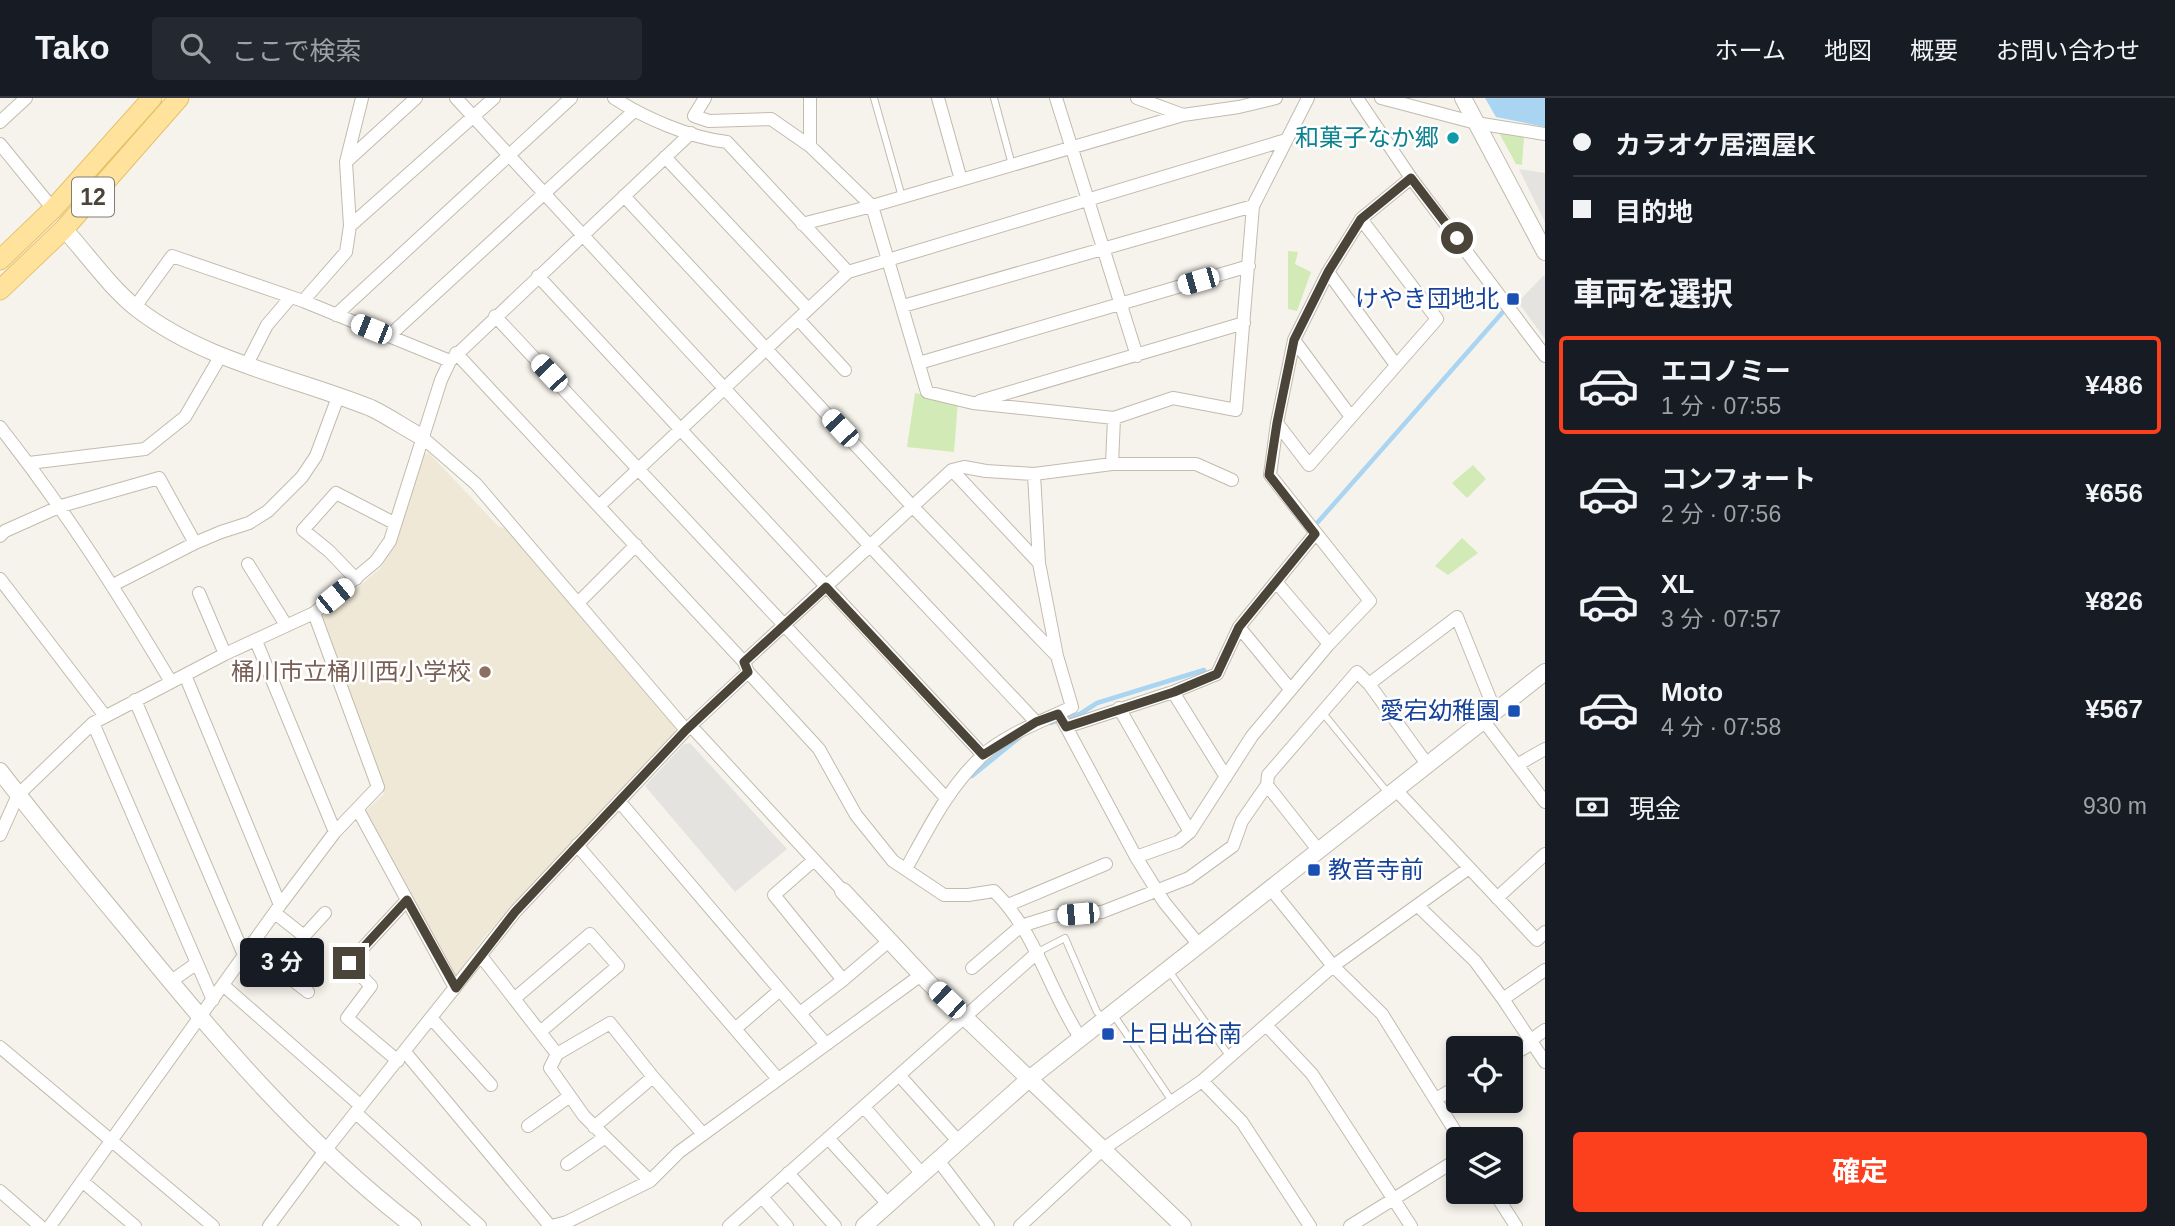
<!DOCTYPE html>
<html lang="ja">
<meta charset="utf-8">
<style>
:root{--surface:#171b24;--page:#242831;--text:#f1f3f6;--muted:#9ea1a6;--line:#363941;--accent:#fc3f1d}
body{margin:0;font-family:Arial,"Noto Sans JP",sans-serif;background:var(--page);color:var(--text);height:100vh;display:flex;flex-direction:column;font-size:26px;white-space:nowrap}
*{box-sizing:border-box;margin:0}
p{font-size:23px;color:var(--muted)}
.icon{flex:none;width:38px;height:38px;fill:none;stroke:currentColor;stroke-width:2;stroke-linecap:round;stroke-linejoin:round}
.map{position:relative;flex:1;overflow:hidden}
.details{display:flex;flex-direction:column;background:var(--surface);width:630px}
.details>*{flex:none}
.banner{display:grid;align-content:center;height:154px;padding:0 28px;background:var(--surface)}
.fabs{position:absolute;left:1446px;top:938px;display:grid;gap:14px}
.fabs a{display:grid;place-items:center;width:77px;height:77px;border-radius:7px;background:var(--surface);box-shadow:0 4px 10px #0003;font-size:35px}
.end{position:absolute;width:32px;height:32px;margin:-16px;border:9px solid #4b4439;background:#fff;box-shadow:0 0 0 4px #fff}
.from{border-radius:50%}
.bubble{position:absolute;height:49px;border-radius:7px;background:var(--surface);box-shadow:0 4px 10px #0003;font-size:23px;font-weight:700;line-height:49px;text-align:center}
.car{position:absolute;width:21px;height:42px;margin:-21px -10px;border-radius:9px;box-shadow:0 0 5px 2px #0007;background:linear-gradient(#fff 24%,#345 0 40%,#fff 0 76%,#345 0 86%,#fff 0)}
.banner b{display:flex;align-items:center;gap:24px;height:66px;font-size:26px}
.banner b+b{border-top:2px solid var(--line)}
.banner i{width:18px;height:18px;background:var(--text)}
ul{padding:0;list-style:none}
li{display:flex;align-items:center;gap:21px;height:98px;margin:0 14px 10px;padding:0 14px;border:4px solid transparent;border-radius:7px}
li div{flex:1}
li b{display:block;font-size:26px}
li em{font-style:normal;font-weight:700}
li.selected{border-color:var(--accent)}
li>.icon{width:63px;height:63px;stroke-width:1.5}
h2{padding:0 28px;font-size:32px;line-height:84px}
.pay{display:flex;align-items:center;gap:18px;height:77px;padding:0 28px;font-size:26px}
.pay p{margin-inline-start:auto}
.button{display:flex;gap:14px;margin-top:auto;padding:14px 28px}
.button a{flex:1;height:80px;border-radius:7px;background:var(--accent);color:#fff;font-size:28px;font-weight:700;line-height:80px;text-align:center}
header{display:flex;align-items:center;gap:42px;box-sizing:border-box;height:98px;padding:0 35px;background:var(--surface);border-bottom:2px solid var(--line)}
header strong{font-size:33px}
nav{display:flex;gap:38px;margin-inline-start:auto;font-size:24px}
.search{width:490px;height:63px;background:var(--page);display:flex;align-items:center;gap:18px;box-sizing:border-box;padding:0 24px;border-radius:7px;color:var(--muted);font-size:26px}
main{display:flex;flex:1;min-height:0}
.map>svg:first-child{display:block}
.education{fill:#efe8d6}
.green{fill:#d2eab5}
.parking{fill:#e5e3e0}
.water{fill:#a9d4f2}
.lines{fill:none;stroke-linecap:round;stroke-linejoin:round}
.stream{stroke:#a9d4f2;stroke-width:4.5}
.service-casing{stroke:#c2bbae;stroke-width:8}
.minor-casing{stroke:#c2bbae;stroke-width:14}
.tertiary-casing{stroke:#c2bbae;stroke-width:18}
.primary-casing{stroke:#e6c16a;stroke-width:21}
.service{stroke:#fff;stroke-width:6}
.minor{stroke:#fff;stroke-width:12}
.tertiary{stroke:#fff;stroke-width:16}
.primary{stroke:#ffe39c;stroke-width:19}
.route{stroke:#4b4439;stroke-width:9}
.culture-dot{fill:#0f9aa8;stroke:#fff;stroke-width:2.5}
.transit-dot{fill:#1a4fb4;stroke:#fff;stroke-width:2.5}
.education-dot{fill:#8d6e63;stroke:#fff;stroke-width:2.5}
.labels{text-anchor:middle;stroke-width:5;stroke-linejoin:round;paint-order:stroke}
.shield{fill:#fff;stroke:#817c74;stroke-width:2}
.shield-label{font-size:23px;font-weight:bold;fill:#4b4439}
.culture-label{font-size:24px;fill:#0d838f;stroke:#fff;text-anchor:end}
.transit-label{font-size:24px;fill:#164399;stroke:#fff;text-anchor:end}
.education-label{font-size:24px;fill:#785e54;stroke:#fff;text-anchor:end}
</style>
<header>
<strong>Tako</strong>
<div class="search"><svg class="icon" aria-label="search" viewBox="0 0 24 24"><circle cx="10" cy="10" r="6"/><path d="M15 15l6 6"/></svg>ここで検索</div>
<nav><a>ホーム</a><a>地図</a><a>概要</a><a>お問い合わせ</a></nav>
</header>
<main>
<div class="map">
<svg width="1545" height="1128" viewBox="0 0 1545 1128">
<rect width="100%" height="100%" fill="#f6f3ec"/>
<path class="education" d="M429 355 499 429 505 430 675 630 676 635 486 837 457 876H452L366 713 384 696 323 518 380 471 400 435 420 357Z"/>
<path class="green" d="M1498 33 1524 39 1522 67 1516 66Z
M1288 153 1298 154 1295 166 1311 174 1297 213 1288 211Z
M915 295 958 303 954 354 907 349Z
M1473 367 1486 381 1467 400 1452 385Z
M1462 440 1478 455 1448 477 1435 468Z"/>
<path class="parking" d="M1519 71 1545 75V124Z
M1544 177 1545 180V241L1518 204Z
M690 645 787 751 735 794 645 688 684 646Z"/>
<path class="water" d="M1485 0H1545V29L1496 19Z"/>
<g class="lines">
<path class="stream" d="M1318 424 1502 215
M1050 625 1080 616 1097 605 1204 572
M972 678 1020 639"/>
<defs>
<path id="service" d="M874 0 902 99
M994 0 1012 67
M1322 614 1388 695
M1038 854 1065 840 1097 914 1104 920
M1169 873 1230 959
M1113 916 1172 1003"/>
<path id="minor" d="M456 0 870 448 1036 624
M614 0C644 20 691 40 727 44L848 174
M705 0 694 18 709 23 771 21 810 48
M810 0V48L872 108 927 294 973 305 1114 320 1173 300 1236 312 1253 108 1308 0
M938 0 961 82
M1056 0 1137 258
M1137 0 1183 17
M1357 0 1411 80 1545 258
M1381 0 1476 25 1545 36
M0 24 26 0
M0 46 53 111
M665 59 808 211
M347 63 416 0
M624 98 913 409 1057 558
M802 126 872 108 1183 17 1239 9 1276 0
M350 128 346 64 362 0
M1328 174 1396 267
M538 178 983 657
M303 203 346 154 350 128 494 0
M903 208 1253 108
M135 209 172 158 303 203 450 263
M336 217 571 0
M495 218 946 700
M798 221 845 272
M389 238 634 13
M1294 242 1351 319
M456 255 744 564 748 574 819 651 856 717 893 763 944 797H968L994 793C1036 834 1049 893 1081 941
M919 265 1249 168
M246 268 267 227 291 199
M980 303 1244 225
M1277 325 1309 367 1437 221 1361 121
M0 329C65 412 117 493 171 584
M422 339 476 386 686 632
M29 365 145 351 185 319 220 259
M1112 366 1114 320
M952 372 964 369 986 373 1034 376 1112 366H1196L1232 382
M599 408 848 174 1286 42
M0 438 5 433 61 408 159 380 195 445
M248 466 286 527
M0 481 105 618
M356 481 329 453 303 432 336 395 394 425
M1277 485 1329 546
M113 487 195 445 221 434 249 425 268 413 302 379 316 358 338 299
M199 495 225 556
M578 505 636 447
M1239 529 1290 591
M256 543 335 734
M744 564 952 372 1039 465
M185 577 280 807
M1173 594 1226 679
M135 602 244 857
M1119 610 1190 734
M1483 622 1545 704
M1063 623 1136 759 1164 804 1199 847
M93 625 213 902
M691 628 843 793
M1066 629 1173 594 1217 576 1239 529 1315 436
M1427 666 1369 586 1457 519 1495 613
M1517 667 1545 651
M1267 687 1319 753
M1396 692 1537 842 1545 834
M619 703 825 945
M358 712 455 890
M0 737 18 697 93 625 225 556 314 515 376 463 390 443 441 282 450 263 691 35
M577 747 778 981
M1136 759 1178 744 1190 734 1252 638 1329 546 1370 503 1270 377 1277 325 1294 242 1328 174 1361 121 1411 80
M814 762 774 797 843 882 889 843
M906 771C928 731 948 690 982 658 1004 637 1045 622 1072 609L1057 558 1039 465 1034 376
M1271 791 1333 868 1382 916 1460 1041
M1497 800 1545 756
M1008 807 1106 766
M1418 808 1475 863 1503 901 1545 964
M275 815 304 838 325 815
M250 849 308 894
M481 858 557 956 550 970 584 1018 650 1083
M972 870 1021 828 1053 818 1102 814 1189 780 1233 748 1242 723 1267 687 1268 677 1357 574 1369 586
M170 884 197 865
M223 887 361 1008
M514 901 590 836 618 868 540 934
M1503 901 1545 872
M800 915 843 882
M432 921 491 987
M1267 928 1312 976 1411 1128
M735 931 780 892
M1531 942 1545 932
M0 949 213 1128
M405 954 550 1128
M557 956 610 925 653 979 703 1036
M1510 958 1533 945
M398 963 347 920 371 888 349 865 407 802
M899 977 959 1044
M1202 983 1242 1024 1310 1128
M1436 1001 1458 988
M864 1009 922 1076
M356 1015 480 1128
M528 1028 570 998
M594 1029 653 979
M828 1040 888 1106
M938 1062 988 1128
M567 1066 604 1040
M788 1075 835 1128
M82 1083 135 1128
M0 1093 40 1128
M1494 1094 1516 1128
M762 1099 787 1128
M50 1128 280 807 335 734 378 689 314 515
M269 1128 324 1054 515 814 686 632 748 574
M552 1128 567 1124 650 1083 679 1054 921 877
M729 1128 1038 854
M1020 1128 1103 1051 1202 983 1333 868 1469 770
M1350 1128 1458 1061"/>
<path id="tertiary" d="M1463 0 1545 154
M64 131C88 157 108 187 136 210 205 264 291 278 371 310 388 318 405 330 422 339
M0 673C42 728 86 781 130 834 216 940 304 1044 413 1128
M843 793 929 885 1183 1128
M864 1128 1029 981 1545 574"/>
<path id="primary" d="M0 162 53 111 152 0
M0 192 64 131 179 0"/>
</defs>
<use href="#service" class="service-casing"/>
<use href="#minor" class="minor-casing"/>
<use href="#tertiary" class="tertiary-casing"/>
<use href="#primary" class="primary-casing"/>
<use href="#service" class="service"/>
<use href="#minor" class="minor"/>
<use href="#tertiary" class="tertiary"/>
<use href="#primary" class="primary"/>
</g>
<g class="lines">
<path class="route" d="M349 865 407 802 456 890 515 814 686 632 748 574 744 564 826 489 983 657 1036 624 1058 616 1066 629 1174 594 1217 576 1239 529 1315 436 1269 377 1277 325 1294 242 1328 174 1361 121 1411 80 1457 140"/>
</g>
<circle class="culture-dot" cx="1453" cy="40" r="7"/>
<g class="transit-dot">
<rect x="1506" y="194" width="14" height="14" rx="3.5"/>
<rect x="1507" y="606" width="14" height="14" rx="3.5"/>
<rect x="1307" y="765" width="14" height="14" rx="3.5"/>
<rect x="1101" y="929" width="14" height="14" rx="3.5"/>
</g>
<circle class="education-dot" cx="485" cy="574" r="7"/>
<g class="labels">
<rect class="shield" x="72" y="79.5" width="42" height="39" rx="5"/>
<g class="shield-label">
<text x="93" y="107">12</text>
</g>
<g class="culture-label">
<text x="1439" y="48">和菓子なか郷</text>
</g>
<g class="transit-label">
<text x="1499" y="209">けやき団地北</text>
<text x="1500" y="621">愛宕幼稚園</text>
<text x="1328" y="780" text-anchor="start">教音寺前</text>
<text x="1122" y="944" text-anchor="start">上日出谷南</text>
</g>
<g class="education-label">
<text x="471" y="582">桶川市立桶川西小学校</text>
</g>
</g>
</svg>
<div class="fabs">
<a><svg class="icon" aria-label="locate" viewBox="0 0 24 24"><circle cx="12" cy="12" r="6"/><path d="M12 2v4M12 18v4M2 12h4M18 12h4"/></svg></a>
<a><svg class="icon" aria-label="layers" viewBox="0 0 24 24"><path d="M12 4l9 5-9 5-9-5zM3 14l9 5 9-5"/></svg></a>
</div>
<i class="end from" style="left:1457px;top:140px"></i>
<i class="end" style="left:349px;top:865px"></i>
<div class="bubble" style="left:240px;top:840px;width:84px">3 分</div>
<i class="car" style="left:1198px;top:183px;rotate:254deg"></i>
<i class="car" style="left:371px;top:231px;rotate:292deg"></i>
<i class="car" style="left:549px;top:275px;rotate:317deg"></i>
<i class="car" style="left:840px;top:330px;rotate:317deg"></i>
<i class="car" style="left:335px;top:498px;rotate:51deg"></i>
<i class="car" style="left:1078px;top:816px;rotate:265deg"></i>
<i class="car" style="left:947px;top:902px;rotate:314deg"></i>
</div>
<section class="details">
<div class="banner">
<b><i class="from"></i>カラオケ居酒屋K</b>
<b><i></i>目的地</b>
</div>
<h2>車両を選択</h2>
<ul>
<li class="selected"><svg class="icon" aria-label="car" viewBox="0 0 24 24"><path d="M5 17H2v-5l4-1 3-4h7l3 4 3 1v5h-3M9 17h6M6 11h13"/><circle cx="7" cy="17" r="2"/><circle cx="17" cy="17" r="2"/></svg><div><b>エコノミー</b><p>1 分 · 07:55</p></div><em>¥486</em></li>
<li><svg class="icon" aria-label="car" viewBox="0 0 24 24"><path d="M5 17H2v-5l4-1 3-4h7l3 4 3 1v5h-3M9 17h6M6 11h13"/><circle cx="7" cy="17" r="2"/><circle cx="17" cy="17" r="2"/></svg><div><b>コンフォート</b><p>2 分 · 07:56</p></div><em>¥656</em></li>
<li><svg class="icon" aria-label="car" viewBox="0 0 24 24"><path d="M5 17H2v-5l4-1 3-4h7l3 4 3 1v5h-3M9 17h6M6 11h13"/><circle cx="7" cy="17" r="2"/><circle cx="17" cy="17" r="2"/></svg><div><b>XL</b><p>3 分 · 07:57</p></div><em>¥826</em></li>
<li><svg class="icon" aria-label="car" viewBox="0 0 24 24"><path d="M5 17H2v-5l4-1 3-4h7l3 4 3 1v5h-3M9 17h6M6 11h13"/><circle cx="7" cy="17" r="2"/><circle cx="17" cy="17" r="2"/></svg><div><b>Moto</b><p>4 分 · 07:58</p></div><em>¥567</em></li>
</ul>
<div class="pay"><svg class="icon" aria-label="cash" viewBox="0 0 24 24"><path d="M3 7h18v10H3z"/><circle cx="12" cy="12" r="2"/></svg>現金<p>930 m</p></div>
<div class="button"><a>確定</a></div>
</section>
</main>
